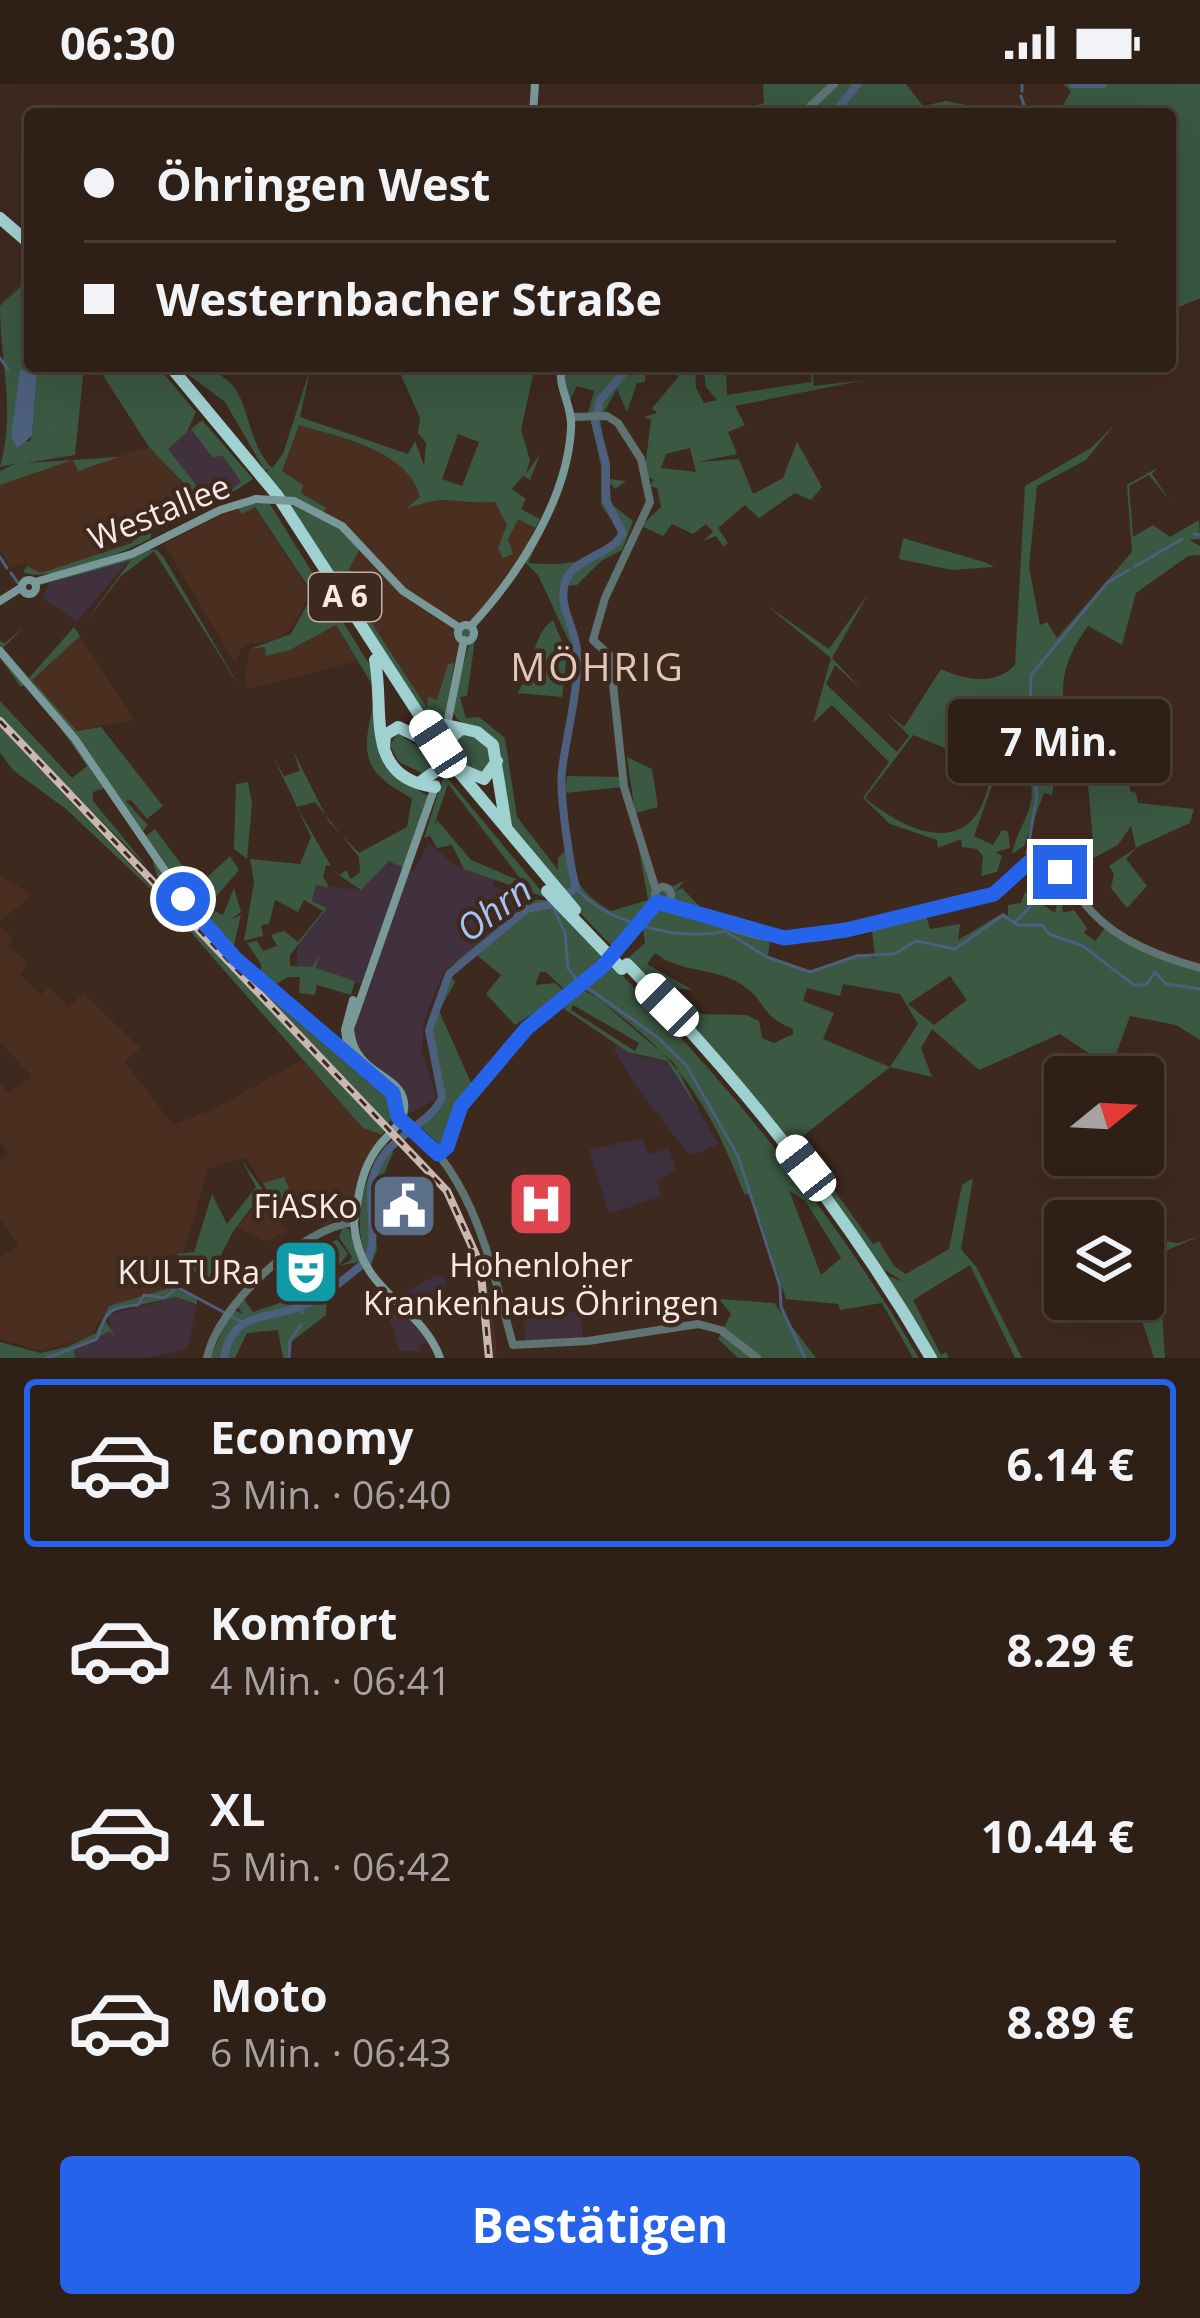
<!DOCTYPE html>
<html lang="de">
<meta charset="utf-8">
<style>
:root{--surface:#2e1f17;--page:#3a2c24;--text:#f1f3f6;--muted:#a7a2a1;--line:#493d36;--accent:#2563eb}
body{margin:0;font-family:"Open Sans",sans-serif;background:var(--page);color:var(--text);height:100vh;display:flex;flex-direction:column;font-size:45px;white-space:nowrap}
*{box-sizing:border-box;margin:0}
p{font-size:39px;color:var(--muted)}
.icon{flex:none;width:66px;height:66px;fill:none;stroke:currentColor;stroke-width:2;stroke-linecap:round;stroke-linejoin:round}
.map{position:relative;height:1274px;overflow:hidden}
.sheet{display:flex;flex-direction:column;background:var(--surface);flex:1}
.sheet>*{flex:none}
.top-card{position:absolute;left:24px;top:24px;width:1152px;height:264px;border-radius:12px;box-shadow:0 12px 48px #0002,0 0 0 3px var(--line);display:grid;align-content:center;height:264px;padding:0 60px;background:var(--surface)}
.needle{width:78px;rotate:72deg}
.tools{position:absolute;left:1044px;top:972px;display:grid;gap:24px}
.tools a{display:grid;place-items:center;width:120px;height:120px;border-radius:12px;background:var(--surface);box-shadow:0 12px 48px #0002,0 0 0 3px var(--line);font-size:60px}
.end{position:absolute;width:54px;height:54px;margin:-27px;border:15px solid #2563eb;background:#fff;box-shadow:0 0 0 6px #fff}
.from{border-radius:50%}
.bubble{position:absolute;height:84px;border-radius:12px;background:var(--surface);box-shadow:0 12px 48px #0002,0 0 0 3px var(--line);font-size:39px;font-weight:700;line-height:84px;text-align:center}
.car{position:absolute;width:36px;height:72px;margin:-36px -18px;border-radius:15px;box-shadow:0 0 9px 3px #0007;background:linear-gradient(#fff 24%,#345 0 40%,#fff 0 76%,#345 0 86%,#fff 0)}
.top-card b{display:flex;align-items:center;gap:42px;height:114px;font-size:45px}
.top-card b+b{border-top:3px solid var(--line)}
.top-card i{width:30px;height:30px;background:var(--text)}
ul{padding:21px 0 0;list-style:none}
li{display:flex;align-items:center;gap:36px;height:168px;margin:0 24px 18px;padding:0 36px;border:6px solid transparent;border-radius:12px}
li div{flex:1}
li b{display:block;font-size:45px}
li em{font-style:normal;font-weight:700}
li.selected{border-color:var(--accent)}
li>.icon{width:108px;height:108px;stroke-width:1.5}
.button{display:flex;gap:24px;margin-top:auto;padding:24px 60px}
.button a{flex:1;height:138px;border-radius:12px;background:var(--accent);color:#fff;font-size:48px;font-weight:700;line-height:138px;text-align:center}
.status{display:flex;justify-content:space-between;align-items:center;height:84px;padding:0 60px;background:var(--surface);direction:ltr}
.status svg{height:33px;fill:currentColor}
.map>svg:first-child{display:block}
.commercial{fill:#41313c}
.built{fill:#4a2f21}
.education{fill:#3e313f}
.green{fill:#3a5842;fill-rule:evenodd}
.water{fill:#4c5f7c}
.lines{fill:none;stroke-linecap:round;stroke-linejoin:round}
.stream{stroke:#4c5f7c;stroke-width:3}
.river{stroke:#4c5f7c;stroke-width:8}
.tertiary{stroke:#5f7372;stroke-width:8}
.secondary{stroke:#799999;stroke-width:8}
.motorway{stroke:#9fd1d0;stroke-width:12}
.rail-casing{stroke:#c8b8b1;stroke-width:8}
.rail{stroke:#3e291f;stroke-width:3;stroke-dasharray:9;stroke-linecap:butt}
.secondary-bridge{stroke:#799999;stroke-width:8}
.motorway-bridge{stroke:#9fd1d0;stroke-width:12}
.route{stroke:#2563eb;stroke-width:15}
.labels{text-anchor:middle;stroke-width:9;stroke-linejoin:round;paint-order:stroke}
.shield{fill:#3e291f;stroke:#c0b0a8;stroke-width:3}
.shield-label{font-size:30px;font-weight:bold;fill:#f8eae3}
.street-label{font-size:33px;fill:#f8eae3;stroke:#3e291f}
.poi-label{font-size:33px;fill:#f8eae3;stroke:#3e291f;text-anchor:end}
.water-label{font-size:36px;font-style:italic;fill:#a3c6f9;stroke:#3e291f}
.quarter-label{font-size:39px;letter-spacing:3px;fill:#e3c8ba;stroke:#3e291f}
</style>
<div class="status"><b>06:30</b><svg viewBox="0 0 49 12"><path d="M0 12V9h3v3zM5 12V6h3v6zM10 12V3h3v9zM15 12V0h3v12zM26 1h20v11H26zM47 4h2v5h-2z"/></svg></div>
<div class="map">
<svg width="1200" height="1274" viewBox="0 0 1200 1274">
<rect width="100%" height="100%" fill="#3e291f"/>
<path class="commercial" d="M191 345 211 372H223L242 399 212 420 167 365Z
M131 475 77 537 43 515 48 500Z
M428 760 459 783 495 794 493 801 530 818 443 889 424 935 422 968 437 1014 405 1032 402 1010 361 975 354 952 366 901 297 883V863L326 823 312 817 316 801 361 806 389 777 413 788Z
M176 1213 197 1220 187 1265 148 1274H76L73 1265 110 1247 109 1231Z
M395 1224 422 1249 428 1259 420 1261 421 1267H400L390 1237Z
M581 1226 583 1256H525L524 1233Z"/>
<path class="built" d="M299 338 385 370 443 412 469 420 490 418 535 444 509 496 458 560 442 655 276 383Z
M149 363 197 415V422L139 441 132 458 96 472 41 490 24 479 10 483 0 464V401L74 376 78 386Z
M255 424 310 509 292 543 277 555 243 562 235 579 164 460 225 427Z
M336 541 356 577 248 605 245 588 250 565 265 563 266 571 290 566Z
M80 552 134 636 77 646 31 596Z
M0 634 144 785 140 788 0 643Z
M146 787 249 894 275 929 174 826Z
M0 791 32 811 0 837Z
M0 843 13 854 8 861 28 880 20 890 40 911 50 903 68 923 84 909 140 964 124 977 173 1041 218 1023 302 976 363 1044 382 1051 360 1090 350 1129 324 1142 307 1117 283 1135 246 1073 208 1085 183 1171H167L173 1206 109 1222 90 1253 41 1267 0 1255V1173L19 1162 0 1135V1075L9 1070 0 1057V998L8 1009 32 993 0 958Z
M413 1067 449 1109 473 1152 493 1224 497 1274H484L483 1210 466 1149 449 1116 410 1069Z
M265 1110 286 1148 265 1158 237 1143Z"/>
<path class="education" d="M618 960 638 972 667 977 719 1060 692 1071 686 1067 635 1001 614 965Z
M642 1054 649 1071 669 1064 676 1086 657 1097 662 1112 609 1130 589 1066Z
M437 1191 446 1193 442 1229 406 1225 403 1209Z"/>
<path class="green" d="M763 0H906L923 22 946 17 990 26 723 30 764 19Z
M1063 0H1200V214L1170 227V30H1058L1071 7Z
M30 188 3 220 30 193V282H84L75 371 26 379 119 373 78 387 73 376 0 401V387L14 380 0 383C16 325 0 277 0 222ZM37 290 32 352 30 358 11 352Z
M97 282H157L196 328 187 348 168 365 197 402 192 408 149 363Z
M177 282C262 282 234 344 272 384L283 370 311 282 300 333 408 370 415 357 424 381 426 359 418 349 420 334 397 282H431L436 289 440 282H535L521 346 530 376 526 390 540 370 530 396 523 392 512 405 526 415 521 425 540 435 535 444 518 435 508 455 513 470 503 474 498 464 507 441 495 418C449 421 452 408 406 425L420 413C409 367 340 353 299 341L282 387 303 401 301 409 326 424 323 429 285 415 266 389 270 384 265 387 225 318ZM458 350 479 358 462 402 442 395Z
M581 282H646L645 298 637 299 627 328 617 305 603 330 588 329 594 307 577 302 569 318 563 283 580 288Z
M676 282H695L696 304 704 319 717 316 706 303 703 282H726L727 311 811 298 812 282 814 302 865 296 735 322 745 341 728 348 737 370 697 378 739 375 753 410 783 394 797 358 822 403 811 416 795 409 759 434 745 421 718 444 728 459 724 463 716 452 703 457 713 448 706 440 693 450 672 440 663 452 641 442 661 423 657 404 649 402 654 396 644 392 651 336 644 333 657 329 652 324 679 292 672 285ZM690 364 696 388 661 384 666 370Z
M591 335H600L610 395 626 397 615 405 610 399 611 420 633 437 622 466 601 477 577 501 565 502 576 559 572 564 538 491 525 478 556 419 528 479C562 482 599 481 619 447L601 421V383Z
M202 336 253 395 216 419 241 398 223 372 212 373 191 345Z
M1115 340 1086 376 1037 402 1029 483 1040 541 1047 538 1057 554 1132 468 1127 401 1157 384 1152 390 1170 417 1149 391 1129 402 1133 453 1153 441 1170 453 1199 436 1200 455 1189 456 1200 462V471L1188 472 1136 509 1122 561 1088 542C1052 591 1062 619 1074 675L1058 674 1052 711 1044 709 1024 762 1012 770C1017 742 1041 721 1028 690L998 685 974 752 993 761 1002 746 1008 747 1010 764 996 768 1002 772 997 788 981 792 983 772 977 765 962 763 961 755 938 764 937 756 890 740 863 714 889 678 832 621 813 639 831 574 766 521 829 565 868 510 832 574 862 606 835 581 826 600 897 668 909 652 887 629 904 643 941 585C965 596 995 602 1015 581L1025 402 1091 364ZM913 651 991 683C983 772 920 759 865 714Z
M268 417 374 588 380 671 400 695 428 712 405 785 389 777 361 806 331 786 340 791 346 786 351 795 360 788 359 773 315 718 297 723 331 782 326 781 323 793 329 803 316 801 312 817 327 824 290 871V882L312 883 319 872 316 884 355 897 351 911 317 901 315 911 299 909 300 893H288L271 903 261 894V880L247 859 257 857 263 867 277 862 271 851 284 847 298 858 323 827 304 816 298 828 275 816 269 840 261 841 263 852 244 857 254 798 250 775 300 780 311 753 273 672 284 692 300 687 293 667 329 738 359 769 407 743 412 714C353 684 365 663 376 607L336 541 290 566 266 572 265 563 250 565 291 550 313 510 255 423 242 430 237 423Z
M198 419 200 425 151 443V454C126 468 46 500 23 488L27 482 41 489 132 459 139 442Z
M289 419 341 445 360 464 349 485 357 505 352 509 427 624 428 613 437 616 448 580 454 579 442 655Z
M903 454 987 479 994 483 952 486 899 475Z
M148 466H157L164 474 242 607 154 467 121 492 81 544 131 476 43 501Z
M553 536 567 569 562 613 517 609C535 586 530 552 553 536Z
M467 541 475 556 467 612 460 613 466 634 479 633 505 654 517 733 558 786V774L571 761C569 794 584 812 611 827L648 816 634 738 657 805 661 798 673 802 684 797 676 807 682 804 700 823 728 836 674 817C764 870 830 848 926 832L930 845 960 840 958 856 1003 829 1008 832V821L1021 819 1025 808 1055 829 1060 805 1063 829 1074 826 1087 844 1084 849 1095 857 1106 843 1200 884V956L1176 941 1130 932 1111 984 1060 950 979 986 932 945 921 964 932 993 890 983 798 1056 873 1160 879 1157 894 1182 906 1190 949 1165 962 1101 973 1094 961 1165 977 1184 1022 1274H1015L970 1181 913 1216 941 1271 946 1268 949 1274H935L886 1191 904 1198 883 1185 772 1034 628 874 645 859 643 846 615 864C595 847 517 760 509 738 500 715 507 687 499 663L457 635 451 624 470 557 459 547ZM872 846 875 874 857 870 810 887 768 872 770 857ZM655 869C681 890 720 883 745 903 770 922 758 930 793 945V950L774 959 762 954 759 937 746 931 701 930 674 904 693 906 647 880ZM950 892 967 916 934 941 908 920ZM843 900 900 910 918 940 890 983 823 955 834 929 803 917 807 904 840 912Z
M24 543 3 564 29 594 74 543 80 552 32 596 77 647 101 643 163 722 147 735 131 716 126 717 148 741 143 747 31 596 21 603 0 574V557L5 559Z
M1123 614 1130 707 1136 709 1138 719 1194 725 1190 739 1137 763 1126 775 1147 802 1127 824 1111 804 1114 790 1109 782 1136 764 1131 742 1118 761 1078 782 1073 776 1083 773 1078 758 1093 757 1085 668 1125 657Z
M0 617 72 694 87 682 57 639 69 649 143 761 104 704 93 708V717L149 785 0 634Z
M0 643 172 825 66 725 14 687 0 669Z
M464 648 487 659 495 676 487 691 463 684 448 663Z
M397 649 429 670 430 686 424 690 399 678 390 662Z
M627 673 652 685 658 723 635 729Z
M444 690 547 814 464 785 452 761 437 764 430 752 424 754ZM448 700 523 798 471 776 437 736 433 744Z
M567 692 622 693 624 703 565 709Z
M248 698 252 720 247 775 234 765 236 700Z
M155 745 197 801 185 813 145 753Z
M230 772 239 786 216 813 202 798Z
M152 774C206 856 283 912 351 982 366 998 390 1003 395 1027L382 1051 363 1044 172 827 228 874 162 801H168L157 792Z
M234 804 241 828 230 836 241 831 233 865 207 841 215 827 223 831Z
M532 816H550L607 873 567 908 546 888H540L535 901 555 899 565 908 515 941 486 910 501 891 474 869 453 880Z
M609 878C728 998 834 1129 919 1274H913L882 1219 840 1226 838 1220 786 1215 752 1111 744 1110C711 1022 678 972 602 918L674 979 700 1029 667 977 628 968 560 922 579 904 597 914 581 903ZM573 921 639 959 635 967 571 926ZM789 1106 806 1118 841 1174 821 1191Z
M452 894 455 898 439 927 473 1003 454 1028 441 1062 417 1039 442 1021C446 1003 436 990 432 972 427 944 437 917 452 894Z
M387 1059 393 1069 372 1118 377 1165 370 1184C350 1143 361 1095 387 1059Z
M242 1077 264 1107 234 1146 206 1199 177 1170 194 1168 212 1110 227 1140 256 1103Z
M284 1093 296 1120 283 1134 263 1099Z
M343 1143 349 1145 360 1178 332 1183 318 1169 337 1155 348 1170 338 1182 350 1177 352 1173 339 1153Z
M1200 1152 1145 1176 1161 1213 1165 1274H1154L1135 1215H1143V1154L1178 1159Z
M340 1195 327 1209 326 1231 291 1258 290 1274H283L278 1246 247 1249 235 1274H210L232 1225 243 1230 237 1222 244 1215 253 1228 293 1214 291 1209Z
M176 1202 197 1212V1220L176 1213 111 1227 104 1235 116 1253 110 1247 74 1265 75 1274H0V1258L40 1269 67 1263 96 1249 109 1222Z
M719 1215 774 1219 816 1274H738L718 1255 731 1230Z"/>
<path class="water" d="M20 286 37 290 32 352 17 364 11 352Z"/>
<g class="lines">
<path class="stream" d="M1022 0V7
M1021 12 1027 30
M0 274 8 285
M1194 450 1200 451
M0 473 7 484
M1134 483 1182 455
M11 489 18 499
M1027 770 1037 711 1029 665 1031 591 1108 498 1129 486
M576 804C606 838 677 858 725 847L767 873 810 888 857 872 894 870 916 857 955 865 1003 831 1018 841H1042L1049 850 1083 862 1134 901H1146L1155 888 1166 900 1200 905
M552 820 565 849 568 884 577 896 657 953 686 981 738 1072 780 1202 781 1223 805 1274
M1015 838 1030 823 1031 789
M300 1223 302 1229
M47 1274 97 1255C106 1229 107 1223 138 1221L144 1211 165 1214 177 1203 242 1238
M289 1274 290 1257 301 1241"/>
<path class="river" d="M1073 0H1103
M833 30 858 0
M224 1274C233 1225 267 1237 304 1221 327 1211 347 1192 367 1177 381 1149 362 1112 377 1082 392 1051 433 1038 442 1013L429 946 449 890 527 825 552 820 576 804C570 781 559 710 562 686 567 648 579 606 577 567 576 544 556 521 566 496 576 473 611 471 623 450L606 416V380L595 338 600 316 630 282"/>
<path class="tertiary" d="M802 30 834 0
M571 333 607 332 618 339 641 375 650 418 605 514 593 556 610 572 624 703 656 806
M655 811a8 8 0 1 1 16 0a8 8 0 1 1-16 0Z
M668 817C702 831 738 850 775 854 833 861 929 827 987 812 1011 806 1010 779 1038 779 1067 788 1073 808 1092 828 1120 858 1161 873 1200 884
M402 1035C474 1088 491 1181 513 1261L588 1257 698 1240 721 1246 757 1274
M438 1070 447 1063 461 1022 527 944 602 883 657 818
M207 1274C217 1222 301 1144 354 1138"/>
<path class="secondary" d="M533 30 535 0
M294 417 342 442 403 507 460 544
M22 503a7 7 0 1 1 14 0a7 7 0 1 1-14 0Z
M35 498 132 470 220 426 256 415
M0 517 22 503
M458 549a8 8 0 1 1 16 0a8 8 0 1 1-16 0Z
M471 542C518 491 567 416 571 345 573 322 558 306 561 282
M0 567 75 655 198 835 236 875 348 966
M443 661 464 556
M348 966 345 946 353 916
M359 983 393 1009 397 1034
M354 1138C359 1112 360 1089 376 1066 386 1050 407 1040 404 1018 399 988 354 992 350 945L436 700
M354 1139C358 1209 421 1220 440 1274"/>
<path class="motorway" d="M0 134 30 160
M170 282 277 411 438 660
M375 576C385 628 363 694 435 703
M446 641 477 648 493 661 506 742
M443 660 460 646
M384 665 385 651 398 643 430 658
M448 675 575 826
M460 685 484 695 497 677
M423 696 439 685
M627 880C744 1000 847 1129 931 1274"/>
<defs>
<path id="rail" d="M0 637 447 1107 480 1180 489 1274"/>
</defs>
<use href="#rail" class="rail-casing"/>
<use href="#rail" class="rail"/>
<path class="secondary-bridge" d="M256 415 294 417"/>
<path class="motorway-bridge" d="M430 658 446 683
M547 807 622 885"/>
</g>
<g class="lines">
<path class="route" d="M183 815 236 875 393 1009 398 1033 438 1070 447 1063 461 1022 527 944 602 883 657 818 784 854 846 846 994 810 1028 779 1060 788"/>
</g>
<defs>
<symbol id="hospital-square" viewBox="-11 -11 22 22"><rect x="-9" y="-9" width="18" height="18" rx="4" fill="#e0444e" stroke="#3e291f"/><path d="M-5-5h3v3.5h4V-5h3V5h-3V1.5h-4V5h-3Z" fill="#fff"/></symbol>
<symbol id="civic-square" viewBox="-11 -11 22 22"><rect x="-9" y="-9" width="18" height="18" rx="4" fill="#5c6f8a" stroke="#3e291f"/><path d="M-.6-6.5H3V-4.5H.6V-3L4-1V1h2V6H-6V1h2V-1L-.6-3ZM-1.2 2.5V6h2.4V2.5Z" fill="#fff"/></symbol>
<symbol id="theatre-square" viewBox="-11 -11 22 22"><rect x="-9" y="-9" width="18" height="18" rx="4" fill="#0f9aa8" stroke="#3e291f"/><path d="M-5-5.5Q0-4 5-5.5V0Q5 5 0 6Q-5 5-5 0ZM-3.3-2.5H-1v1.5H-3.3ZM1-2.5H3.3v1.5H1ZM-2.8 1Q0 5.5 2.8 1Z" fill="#fff"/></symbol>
</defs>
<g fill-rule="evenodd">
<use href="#hospital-square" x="503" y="1082" width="76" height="76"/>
<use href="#civic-square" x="366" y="1084" width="76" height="76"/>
<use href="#theatre-square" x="268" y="1150" width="76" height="76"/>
</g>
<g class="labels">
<rect class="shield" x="309" y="489" width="72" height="48" rx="9"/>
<g class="shield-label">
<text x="345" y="523">A 6</text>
</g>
<g class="street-label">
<text transform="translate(159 428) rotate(-22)" y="12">Westallee</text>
</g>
<g class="poi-label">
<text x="358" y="1134">FiASKo</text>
<text x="541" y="1193" text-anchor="middle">Hohenloher<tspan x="541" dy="38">Krankenhaus Öhringen</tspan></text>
<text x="260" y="1200">KULTURa</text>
</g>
<g class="water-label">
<text transform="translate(494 825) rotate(-36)" y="13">Ohrn</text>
</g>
<g class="quarter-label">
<text x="598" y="597">MÖHRIG</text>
</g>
</g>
</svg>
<div class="tools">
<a><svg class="needle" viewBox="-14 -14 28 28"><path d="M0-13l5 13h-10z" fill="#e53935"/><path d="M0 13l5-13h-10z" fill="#a7a2a1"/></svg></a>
<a><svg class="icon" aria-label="layers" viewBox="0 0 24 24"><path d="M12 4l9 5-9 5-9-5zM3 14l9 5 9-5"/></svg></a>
</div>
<i class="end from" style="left:183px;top:815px"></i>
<i class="end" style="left:1060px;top:788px"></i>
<div class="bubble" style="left:948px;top:615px;width:222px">7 Min.</div>
<i class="car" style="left:438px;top:660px;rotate:327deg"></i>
<i class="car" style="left:667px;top:921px;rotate:315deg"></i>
<i class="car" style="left:806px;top:1084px;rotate:322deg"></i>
<div class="top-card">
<b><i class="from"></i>Öhringen West</b>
<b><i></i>Westernbacher Straße</b>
</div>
</div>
<section class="sheet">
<ul>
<li class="selected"><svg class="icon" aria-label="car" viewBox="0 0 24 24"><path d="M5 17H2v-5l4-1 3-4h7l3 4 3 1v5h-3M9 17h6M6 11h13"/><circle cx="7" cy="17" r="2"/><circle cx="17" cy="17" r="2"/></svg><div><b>Economy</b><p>3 Min. · 06:40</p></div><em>6.14 €</em></li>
<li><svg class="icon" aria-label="car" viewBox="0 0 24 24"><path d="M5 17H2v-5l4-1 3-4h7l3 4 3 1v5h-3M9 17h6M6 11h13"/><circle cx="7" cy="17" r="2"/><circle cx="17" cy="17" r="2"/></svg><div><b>Komfort</b><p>4 Min. · 06:41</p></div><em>8.29 €</em></li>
<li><svg class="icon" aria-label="car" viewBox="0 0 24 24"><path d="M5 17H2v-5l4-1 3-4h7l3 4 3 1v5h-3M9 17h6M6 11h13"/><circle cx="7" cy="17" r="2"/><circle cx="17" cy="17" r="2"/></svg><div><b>XL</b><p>5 Min. · 06:42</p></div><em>10.44 €</em></li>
<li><svg class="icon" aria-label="car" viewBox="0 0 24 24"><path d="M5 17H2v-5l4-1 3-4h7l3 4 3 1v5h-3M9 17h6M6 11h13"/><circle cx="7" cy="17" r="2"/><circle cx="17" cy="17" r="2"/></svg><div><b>Moto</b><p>6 Min. · 06:43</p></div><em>8.89 €</em></li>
</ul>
<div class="button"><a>Bestätigen</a></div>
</section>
